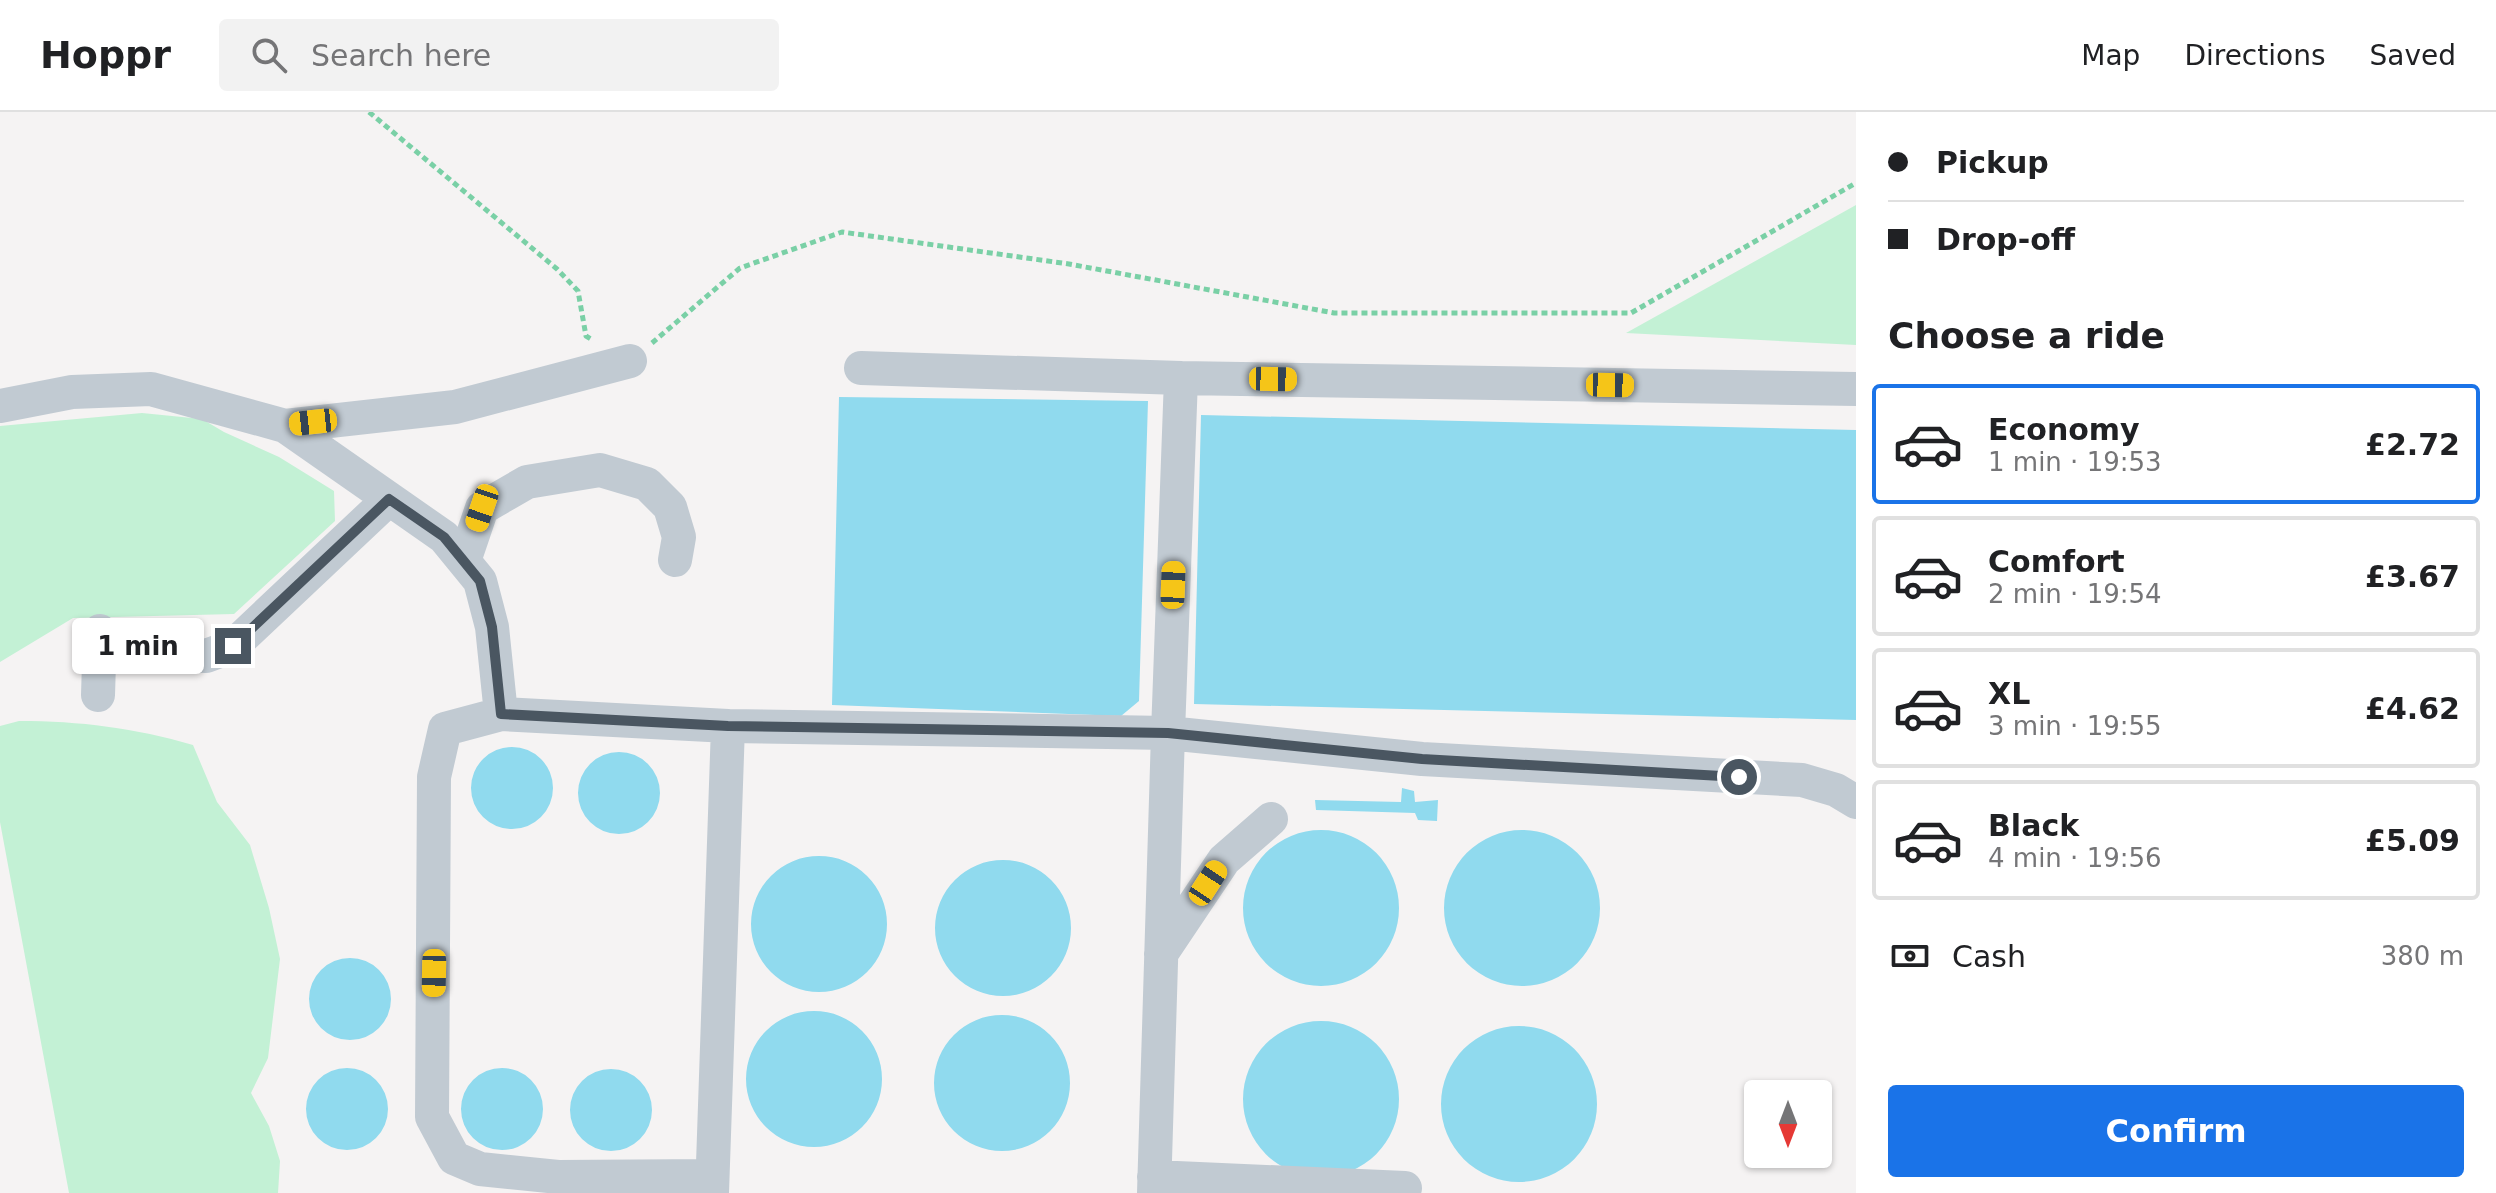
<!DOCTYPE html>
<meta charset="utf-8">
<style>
:root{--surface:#fff;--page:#f2f2f2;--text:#202124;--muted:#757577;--line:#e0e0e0;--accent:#1a73e8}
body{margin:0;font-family:"DejaVu Sans",sans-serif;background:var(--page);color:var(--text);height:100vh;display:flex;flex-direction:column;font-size:30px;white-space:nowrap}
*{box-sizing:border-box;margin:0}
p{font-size:26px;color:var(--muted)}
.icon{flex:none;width:44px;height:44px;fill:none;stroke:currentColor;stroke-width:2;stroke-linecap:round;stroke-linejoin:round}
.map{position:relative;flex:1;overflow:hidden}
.details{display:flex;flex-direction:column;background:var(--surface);width:640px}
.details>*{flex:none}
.banner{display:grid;align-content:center;height:176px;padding:0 32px;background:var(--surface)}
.needle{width:52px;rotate:180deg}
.buttons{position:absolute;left:1744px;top:968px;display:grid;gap:16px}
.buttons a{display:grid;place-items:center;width:88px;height:88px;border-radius:8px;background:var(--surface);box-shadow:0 2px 6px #0004;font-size:40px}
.end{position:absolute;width:36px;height:36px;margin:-18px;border:10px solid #4a5661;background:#fff;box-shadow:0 0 0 4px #fff}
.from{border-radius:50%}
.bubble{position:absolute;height:56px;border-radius:8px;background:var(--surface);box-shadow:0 2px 6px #0004;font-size:26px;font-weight:800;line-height:56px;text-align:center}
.car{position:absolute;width:24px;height:48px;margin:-24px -12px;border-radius:10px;box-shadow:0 0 6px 2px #0007;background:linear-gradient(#f5c518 24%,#345 0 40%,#f5c518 0 76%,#345 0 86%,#f5c518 0)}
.banner b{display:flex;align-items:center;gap:28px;height:76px;font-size:30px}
.banner b+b{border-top:2px solid var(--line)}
.banner i{width:20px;height:20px;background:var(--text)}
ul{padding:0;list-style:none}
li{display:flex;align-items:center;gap:24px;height:120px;margin:0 16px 12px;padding:0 16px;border:4px solid var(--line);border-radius:8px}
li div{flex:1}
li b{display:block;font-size:30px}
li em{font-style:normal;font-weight:800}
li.active{border-color:var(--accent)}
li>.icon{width:72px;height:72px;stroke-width:1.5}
h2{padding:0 32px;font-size:36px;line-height:96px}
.pay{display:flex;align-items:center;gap:20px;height:88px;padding:0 32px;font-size:30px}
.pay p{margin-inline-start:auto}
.button{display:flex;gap:16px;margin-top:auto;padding:16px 32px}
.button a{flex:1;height:92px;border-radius:8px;background:var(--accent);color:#fff;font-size:32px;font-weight:800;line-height:92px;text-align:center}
header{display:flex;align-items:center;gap:48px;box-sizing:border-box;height:112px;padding:0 40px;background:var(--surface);border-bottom:2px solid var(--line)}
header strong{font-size:38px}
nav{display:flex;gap:44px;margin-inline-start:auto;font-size:28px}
.search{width:560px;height:72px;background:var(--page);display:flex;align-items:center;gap:20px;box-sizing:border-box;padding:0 28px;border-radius:8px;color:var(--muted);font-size:30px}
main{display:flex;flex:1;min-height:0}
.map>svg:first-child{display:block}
.green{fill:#c3f1d5}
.water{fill:#90daee}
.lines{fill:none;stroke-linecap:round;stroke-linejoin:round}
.path{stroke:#7ad0a6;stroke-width:5;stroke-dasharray:6 4;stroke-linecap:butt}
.minor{stroke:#c1cad2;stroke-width:34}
.route{stroke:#4a5661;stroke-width:10}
</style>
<header>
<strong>Hoppr</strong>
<div class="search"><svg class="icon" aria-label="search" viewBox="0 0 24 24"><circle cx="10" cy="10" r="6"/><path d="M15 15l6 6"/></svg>Search here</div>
<nav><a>Map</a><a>Directions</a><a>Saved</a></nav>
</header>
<main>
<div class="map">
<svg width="1856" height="1081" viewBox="0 0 1856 1081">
<rect width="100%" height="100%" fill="#f5f3f3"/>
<path class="green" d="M1856 93V233L1626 221Z
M142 301 202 307 224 320 279 345 334 379 335 409 234 502 73 506 0 550V314Z
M19 609C80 609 135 616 193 633L217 690 250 733 269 796 280 847 268 946 251 981 269 1014 280 1049 278 1081H69L0 710V614Z"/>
<path class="water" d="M839 285 1148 289 1139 589 1121 604 832 593Z
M1201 303 1856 318V608L1194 592Z
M471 676a41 41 0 1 1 82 0a41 41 0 1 1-82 0Z
M578 681a41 41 0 1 1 82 0a41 41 0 1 1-82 0Z
M1402 676 1414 679 1415 690 1438 688 1437 709 1418 708 1415 701 1316 698 1315 688 1401 690Z
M1444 796a78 78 0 1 1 156 0a78 78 0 1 1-156 0Z
M1243 796a78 78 0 1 1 156 0a78 78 0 1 1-156 0Z
M751 812a68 68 0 1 1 136 0a68 68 0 1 1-136 0Z
M935 816a68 68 0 1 1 136 0a68 68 0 1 1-136 0Z
M309 887a41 41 0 1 1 82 0a41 41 0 1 1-82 0Z
M746 967a68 68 0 1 1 136 0a68 68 0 1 1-136 0Z
M934 971a68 68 0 1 1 136 0a68 68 0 1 1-136 0Z
M1243 987a78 78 0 1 1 156 0a78 78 0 1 1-156 0Z
M1441 992a78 78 0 1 1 156 0a78 78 0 1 1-156 0Z
M306 997a41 41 0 1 1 82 0a41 41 0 1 1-82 0Z
M461 997a41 41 0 1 1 82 0a41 41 0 1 1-82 0Z
M570 998a41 41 0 1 1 82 0a41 41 0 1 1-82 0Z"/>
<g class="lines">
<path class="path" d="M369 0 557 157 578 179 586 224 591 227
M652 231 740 156 842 120 1069 152 1334 201H1631L1856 71"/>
<path class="minor" d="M861 256 1181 266
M0 294 72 280 151 277 285 314 455 295 630 249
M285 314 444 425 480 469 492 515 501 602
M464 449 482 396 527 370 600 358 647 372 670 395 679 425 675 448
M100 540 206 544 233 534 389 387
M98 583 100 519
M1161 842 1224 748 1271 707
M712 1064 558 1065 480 1057 454 1046 432 1005 434 665 445 617 501 602 728 614
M1154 1065 1405 1076
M712 1081 728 614 1168 621 1181 266 1856 277
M1154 1081 1168 621 1422 647 1802 668 1836 678 1856 690"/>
</g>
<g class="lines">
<path class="route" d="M233 534 389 387 444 425 480 469 492 515 501 602 728 614 1168 621 1422 647 1739 665"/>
</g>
</svg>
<div class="buttons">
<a><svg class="needle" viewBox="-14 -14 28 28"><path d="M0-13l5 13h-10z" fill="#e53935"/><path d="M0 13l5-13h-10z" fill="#757577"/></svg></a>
</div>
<i class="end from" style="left:1739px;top:665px"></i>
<i class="end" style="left:233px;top:534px"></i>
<div class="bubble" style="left:72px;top:506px;width:132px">1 min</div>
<i class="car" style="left:1273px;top:267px;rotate:91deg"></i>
<i class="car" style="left:1610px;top:273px;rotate:91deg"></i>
<i class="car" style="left:313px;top:310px;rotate:264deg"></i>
<i class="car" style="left:482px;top:396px;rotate:199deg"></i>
<i class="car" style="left:1173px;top:473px;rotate:2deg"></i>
<i class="car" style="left:1208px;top:771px;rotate:33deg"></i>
<i class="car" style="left:434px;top:861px;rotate:181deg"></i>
</div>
<section class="details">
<div class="banner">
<b><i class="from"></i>Pickup</b>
<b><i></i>Drop-off</b>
</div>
<h2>Choose a ride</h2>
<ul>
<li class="active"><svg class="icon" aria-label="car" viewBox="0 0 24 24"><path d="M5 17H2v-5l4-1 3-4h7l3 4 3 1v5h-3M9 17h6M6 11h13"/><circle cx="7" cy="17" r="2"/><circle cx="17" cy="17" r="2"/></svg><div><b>Economy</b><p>1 min · 19:53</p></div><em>£2.72</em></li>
<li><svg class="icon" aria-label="car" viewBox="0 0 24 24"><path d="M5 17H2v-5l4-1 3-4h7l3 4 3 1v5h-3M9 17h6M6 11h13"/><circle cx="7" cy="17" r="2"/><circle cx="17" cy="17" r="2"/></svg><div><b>Comfort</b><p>2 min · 19:54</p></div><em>£3.67</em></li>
<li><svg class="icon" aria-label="car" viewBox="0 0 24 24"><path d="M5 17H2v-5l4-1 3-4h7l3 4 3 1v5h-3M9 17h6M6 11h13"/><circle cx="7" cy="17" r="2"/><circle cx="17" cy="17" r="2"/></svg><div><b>XL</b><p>3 min · 19:55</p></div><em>£4.62</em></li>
<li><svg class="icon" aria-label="car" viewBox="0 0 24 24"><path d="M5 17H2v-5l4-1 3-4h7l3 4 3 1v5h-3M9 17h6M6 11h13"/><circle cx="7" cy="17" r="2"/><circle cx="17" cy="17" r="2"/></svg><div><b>Black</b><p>4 min · 19:56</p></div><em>£5.09</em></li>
</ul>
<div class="pay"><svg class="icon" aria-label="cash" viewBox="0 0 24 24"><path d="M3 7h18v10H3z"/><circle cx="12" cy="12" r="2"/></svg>Cash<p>380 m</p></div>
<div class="button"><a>Confirm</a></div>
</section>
</main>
